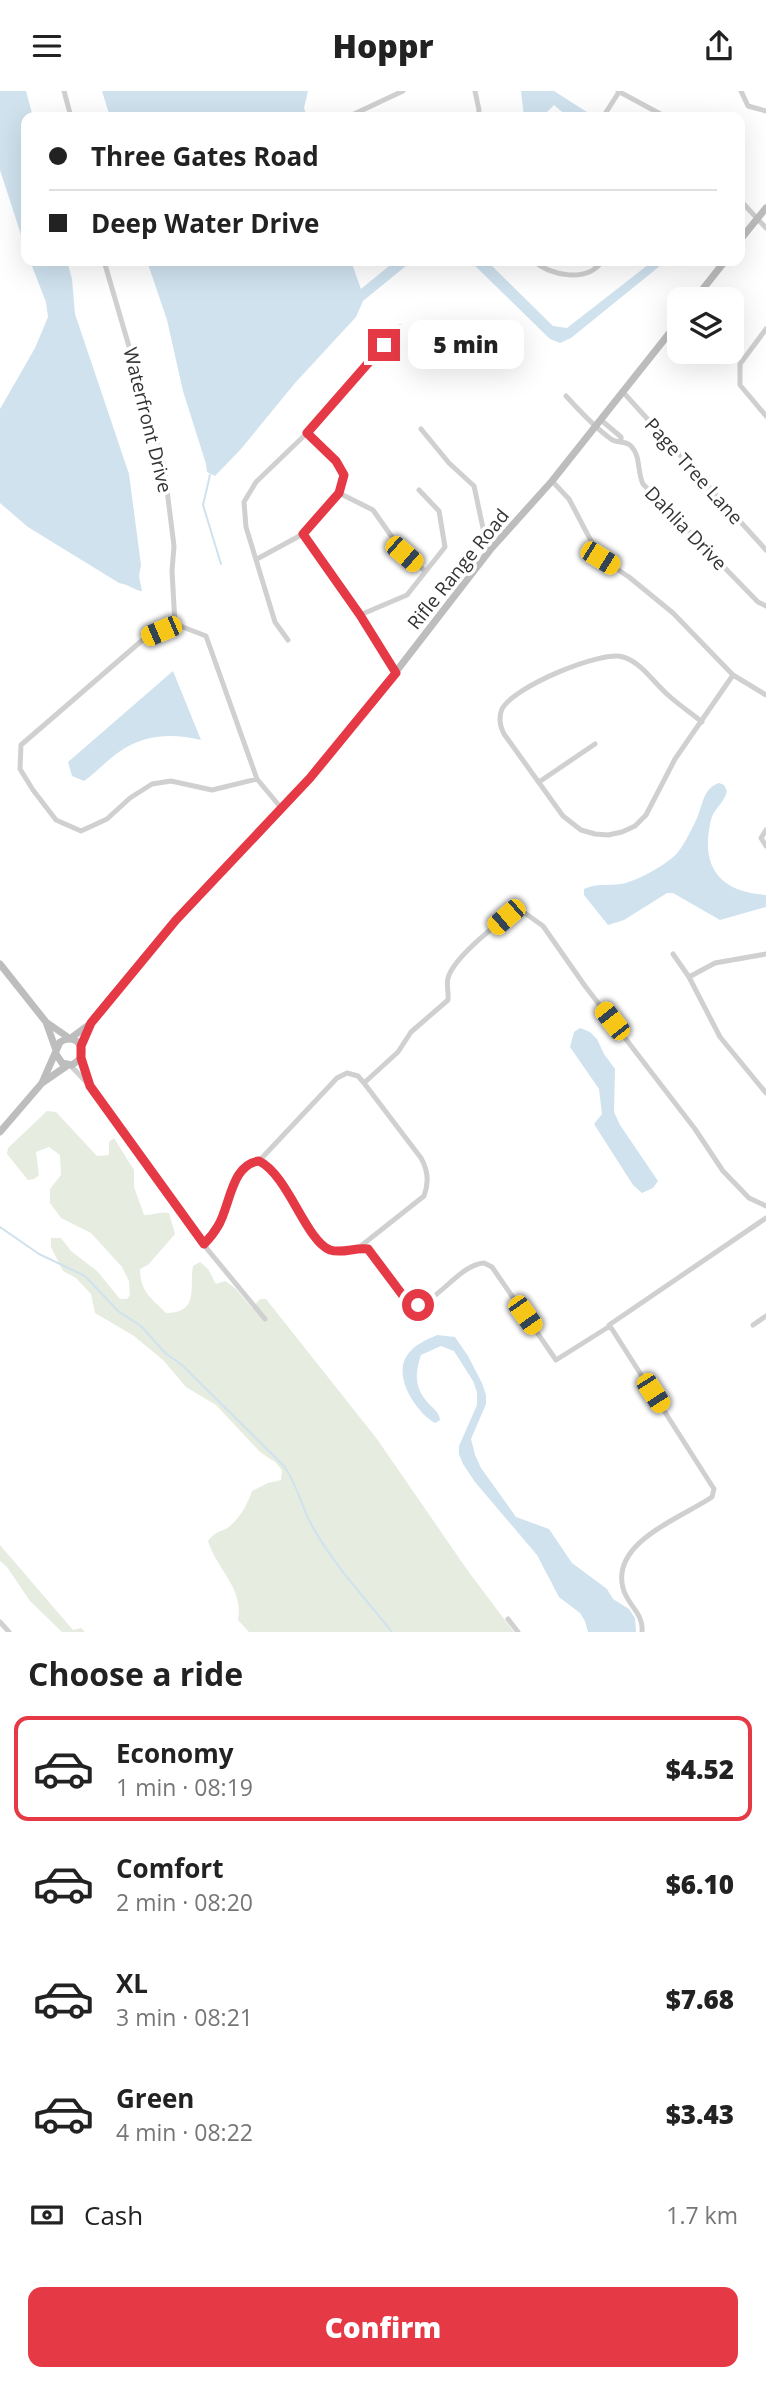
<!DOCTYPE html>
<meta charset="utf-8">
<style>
:root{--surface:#fff;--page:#f2f2f2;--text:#222;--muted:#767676;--line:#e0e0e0;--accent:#e63946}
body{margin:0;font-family:"Open Sans",sans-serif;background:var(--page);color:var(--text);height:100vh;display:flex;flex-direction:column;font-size:26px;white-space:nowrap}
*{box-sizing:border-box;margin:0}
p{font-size:23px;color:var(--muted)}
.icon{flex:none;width:38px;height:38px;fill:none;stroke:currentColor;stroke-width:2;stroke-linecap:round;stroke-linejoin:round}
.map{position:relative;height:1541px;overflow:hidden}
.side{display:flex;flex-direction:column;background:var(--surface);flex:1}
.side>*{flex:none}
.hud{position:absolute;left:21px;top:21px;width:724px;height:154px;border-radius:14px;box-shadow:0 7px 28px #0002;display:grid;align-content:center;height:154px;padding:0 28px;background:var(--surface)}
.controls{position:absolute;left:667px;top:196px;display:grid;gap:14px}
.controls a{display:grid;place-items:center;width:77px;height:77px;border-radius:14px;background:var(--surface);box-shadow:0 7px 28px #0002;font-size:35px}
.end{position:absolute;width:32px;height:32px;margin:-16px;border:9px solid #e63946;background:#fff;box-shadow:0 0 0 4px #fff}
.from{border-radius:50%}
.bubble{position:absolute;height:49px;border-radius:14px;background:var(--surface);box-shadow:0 7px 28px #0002;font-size:23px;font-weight:800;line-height:49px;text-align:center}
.car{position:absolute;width:21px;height:42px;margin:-21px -10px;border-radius:9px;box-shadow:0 0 5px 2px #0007;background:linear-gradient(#f5c518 24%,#345 0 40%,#f5c518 0 76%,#345 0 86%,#f5c518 0)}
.hud b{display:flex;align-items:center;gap:24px;height:66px;font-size:26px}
.hud b+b{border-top:2px solid var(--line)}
.hud i{width:18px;height:18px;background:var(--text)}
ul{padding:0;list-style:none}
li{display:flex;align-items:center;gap:21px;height:105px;margin:0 14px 10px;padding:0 14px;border:4px solid transparent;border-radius:14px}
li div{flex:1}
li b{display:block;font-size:26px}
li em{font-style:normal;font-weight:800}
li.on{border-color:var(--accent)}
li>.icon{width:63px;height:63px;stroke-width:1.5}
h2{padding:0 28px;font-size:32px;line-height:84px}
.pay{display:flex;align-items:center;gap:18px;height:77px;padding:0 28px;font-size:26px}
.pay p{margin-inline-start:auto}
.cta{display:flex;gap:14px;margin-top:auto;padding:14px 28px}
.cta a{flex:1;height:80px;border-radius:14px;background:var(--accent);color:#fff;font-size:28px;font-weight:800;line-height:80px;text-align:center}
header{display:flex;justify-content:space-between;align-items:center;height:91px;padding:0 28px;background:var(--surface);font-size:32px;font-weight:800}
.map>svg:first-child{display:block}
.green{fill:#e6ecdf}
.water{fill:#cfe2ee}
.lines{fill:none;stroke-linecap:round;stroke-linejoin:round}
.stream{stroke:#cfe2ee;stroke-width:2}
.minor{stroke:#d0d0d0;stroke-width:5}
.secondary{stroke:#bdbdbd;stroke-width:7}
.route{stroke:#e63946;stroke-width:9}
.labels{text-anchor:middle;stroke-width:7;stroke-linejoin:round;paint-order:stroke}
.street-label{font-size:19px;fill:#333;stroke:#fff}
</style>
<header><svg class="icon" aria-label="menu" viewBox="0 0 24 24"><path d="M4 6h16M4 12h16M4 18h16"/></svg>Hoppr<svg class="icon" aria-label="share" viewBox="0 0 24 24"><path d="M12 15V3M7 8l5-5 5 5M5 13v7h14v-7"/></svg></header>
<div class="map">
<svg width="766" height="1541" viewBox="0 0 766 1541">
<rect width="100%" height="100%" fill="#fff"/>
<path class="green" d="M47 1020 56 1021 97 1065 109 1064V1051L114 1047 134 1079V1096L144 1124C154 1124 160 1120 169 1122L175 1143 148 1174 140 1178C140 1200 151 1207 166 1222 200 1222 189 1196 193 1175L200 1171 208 1178 216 1193 225 1190 235 1197 252 1217 260 1208H266L377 1348 468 1480 514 1541H249L238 1529C244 1497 217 1479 208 1450 218 1437 223 1442 231 1434 241 1425 248 1412 252 1400L268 1392 281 1389 282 1379 275 1371 260 1361 216 1314 186 1296 163 1269 134 1245 95 1222 91 1203 76 1187 63 1180 51 1156V1147H61L71 1160 97 1180 120 1208H127L130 1204 129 1190 122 1176 91 1142 61 1127 50 1112V1098L61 1084 60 1064 49 1056 36 1061 39 1084 34 1088 28 1089 7 1063 8 1057Z
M0 1454 73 1539 81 1537 85 1541H62L30 1510 7 1476 0 1470Z"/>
<path class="water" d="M0 0H26L33 26H26V159L0 79Z
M102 0H308L304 17 307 26H110Z
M521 0H554L590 23 586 26H568L554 14 542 26H524Z
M30 170H67L72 188 75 223 129 383 141 474 139 485 142 500C136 500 128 493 119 492L28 436 0 412V318L35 257 48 226 46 211Z
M147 170H351L361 198 395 170H412L363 210 356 226 295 292 241 358 215 385 207 381 206 373 183 300 167 229Z
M470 170H487L553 235 567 237 653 170H666L571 247 560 252 550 248Z
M173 580 201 649C172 642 144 643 119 661 107 669 97 681 84 690L72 685 68 671Z
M719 692 724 694 727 700C724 713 713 718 711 729 700 774 718 801 766 804V816L720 829 673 802H667L624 829 608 834 584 804V798C596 792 608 795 621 793 635 791 670 772 678 761 685 752 692 738 697 727 703 714 703 697 719 692Z
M580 937 590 941 597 948 604 963 615 978 614 1021 620 1034 658 1090 653 1097 642 1102 633 1094 594 1033 602 1023 599 998 570 956 574 941Z
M437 1244 455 1246 468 1265 482 1292 486 1304V1313L471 1348 475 1364 481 1377 516 1426 549 1438 572 1472 607 1498 613 1508 629 1518 635 1527 636 1541H588L585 1530 580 1522 559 1506 537 1464 475 1391 463 1373 459 1363V1355L477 1314V1301L473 1290 454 1260 441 1255 421 1264C414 1285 415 1299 431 1315 436 1320 439 1322 440 1329L435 1332C416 1321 394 1287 406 1266 413 1254 426 1249 437 1244Z"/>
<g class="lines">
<path class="stream" d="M210 384 203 414 221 473
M0 1136 39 1163 85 1185 118 1220 141 1235 165 1262 182 1274 284 1375C297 1393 301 1414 311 1433 333 1473 364 1506 392 1541"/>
<path class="minor" d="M64 0 71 26
M475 0 479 19 478 26
M618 0 666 26
M741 0 748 15 766 20
M352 24 403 0
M603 26 619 1
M740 109 766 137
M104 170 164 375 174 455 172 480 175 533
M534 170C550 185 588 192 602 170
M766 238 740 273V294L766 325
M623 301 766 459
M566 305C580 320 594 336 611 348 617 353 625 349 631 355 641 365 637 381 643 393L758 511 766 515
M601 329 621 346V351
M421 338 449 372 474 395 486 451 490 459
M552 390 569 408 600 467 629 486 673 522 733 584 766 604
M339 402 373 419 404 463 425 480
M303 443 360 524 395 582
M257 468 303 443 339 402 343 384 336 370 307 342
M360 524 407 504 445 456 439 420 419 399
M288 549 275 531 246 436 244 411 256 391 307 342 400 236
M702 631C691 622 679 614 668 604 654 592 641 571 623 566 601 559 513 596 502 618 498 627 500 635 504 643L563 725 581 739 595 743 608 744 622 741 635 735 646 724 675 668 733 584
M257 688 212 699 171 690 152 693 130 707 107 728 81 740 56 729 33 699 20 678 21 654 146 546 175 533 206 545 257 688 282 718
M539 691 595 653
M766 739 761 747 766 755
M673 863 689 886 720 946 766 1002
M689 886 715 872 766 863
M70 974 90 995 81 967
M364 992 398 961 411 941 448 909C449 902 446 894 448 887 453 868 503 824 522 820L543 835 585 895 695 1038 723 1080 749 1107 766 1115
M90 995 208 1159 265 1228
M259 1070 273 1079 320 1152C336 1165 350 1156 368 1158L411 1214C436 1216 457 1174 484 1172L492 1176 556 1269 610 1235 714 1398 712 1406C681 1427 611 1451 623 1497 627 1514 644 1522 642 1541
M204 1153C209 1148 214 1142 218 1135 230 1116 231 1072 259 1070L337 987 347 982 358 985 364 992 421 1067C428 1079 429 1092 424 1105L357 1158
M609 1234 766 1127
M753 1234 766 1225
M508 1528 518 1541
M0 1531 9 1541"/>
<path class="secondary" d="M740 149 766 117
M695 208 725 170
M0 873 46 931 69 947
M46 931 56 959
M71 947 91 932
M81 955 91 932 103 916 176 829 310 687 395 582 490 459 552 390 679 230
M42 992 60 951C74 943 87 954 80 968L72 974 62 972 56 963
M0 1041 42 992 68 974"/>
</g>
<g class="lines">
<path class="route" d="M384 254 307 342 336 370 344 384 339 402 303 443 360 524 396 582 310 687 176 829 91 932 81 955V967L90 995 204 1153C209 1148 214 1142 218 1135 230 1116 231 1073 259 1070 288 1084 306 1150 330 1159 343 1163 355 1156 368 1158L407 1210 411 1214H418"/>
</g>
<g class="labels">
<g class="street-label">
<text transform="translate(148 329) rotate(76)" y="7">Waterfront Drive</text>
<text transform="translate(694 380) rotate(48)" y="7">Page Tree Lane</text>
<text transform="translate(686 437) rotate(46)" y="7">Dahlia Drive</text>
<text transform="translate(458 478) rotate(-51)" y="7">Rifle Range Road</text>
</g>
</g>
</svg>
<div class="controls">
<a><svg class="icon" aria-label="layers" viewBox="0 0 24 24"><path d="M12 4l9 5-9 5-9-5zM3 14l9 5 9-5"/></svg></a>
</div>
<i class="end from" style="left:418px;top:1214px"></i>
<i class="end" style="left:384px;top:254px"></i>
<div class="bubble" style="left:408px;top:229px;width:116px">5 min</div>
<i class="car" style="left:404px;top:463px;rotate:131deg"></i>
<i class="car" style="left:600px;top:467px;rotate:122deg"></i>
<i class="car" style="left:161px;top:540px;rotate:247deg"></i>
<i class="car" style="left:506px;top:826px;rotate:229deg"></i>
<i class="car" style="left:612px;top:930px;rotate:322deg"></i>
<i class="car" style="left:525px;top:1224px;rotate:145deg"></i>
<i class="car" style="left:653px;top:1302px;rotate:147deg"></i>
<div class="hud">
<b><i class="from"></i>Three Gates Road</b>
<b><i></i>Deep Water Drive</b>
</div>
</div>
<section class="side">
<h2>Choose a ride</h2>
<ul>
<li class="on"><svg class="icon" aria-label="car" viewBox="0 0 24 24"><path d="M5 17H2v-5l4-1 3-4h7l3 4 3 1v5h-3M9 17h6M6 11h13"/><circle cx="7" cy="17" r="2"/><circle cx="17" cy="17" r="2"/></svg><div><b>Economy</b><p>1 min · 08:19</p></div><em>$4.52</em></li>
<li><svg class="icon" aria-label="car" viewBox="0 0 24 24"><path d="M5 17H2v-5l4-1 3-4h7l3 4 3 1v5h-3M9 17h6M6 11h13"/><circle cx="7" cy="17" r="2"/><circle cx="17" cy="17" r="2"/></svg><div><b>Comfort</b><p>2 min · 08:20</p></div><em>$6.10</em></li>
<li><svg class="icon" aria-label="car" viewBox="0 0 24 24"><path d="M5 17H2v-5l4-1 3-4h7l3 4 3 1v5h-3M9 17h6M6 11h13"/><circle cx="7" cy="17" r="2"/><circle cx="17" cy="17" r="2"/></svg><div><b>XL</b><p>3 min · 08:21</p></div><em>$7.68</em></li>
<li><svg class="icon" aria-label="car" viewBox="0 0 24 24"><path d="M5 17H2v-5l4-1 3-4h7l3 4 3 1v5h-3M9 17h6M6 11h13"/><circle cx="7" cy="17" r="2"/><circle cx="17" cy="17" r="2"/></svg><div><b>Green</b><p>4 min · 08:22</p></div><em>$3.43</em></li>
</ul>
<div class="pay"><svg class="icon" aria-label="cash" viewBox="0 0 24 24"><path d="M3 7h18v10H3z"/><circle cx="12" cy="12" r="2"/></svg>Cash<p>1.7 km</p></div>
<div class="cta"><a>Confirm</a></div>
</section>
